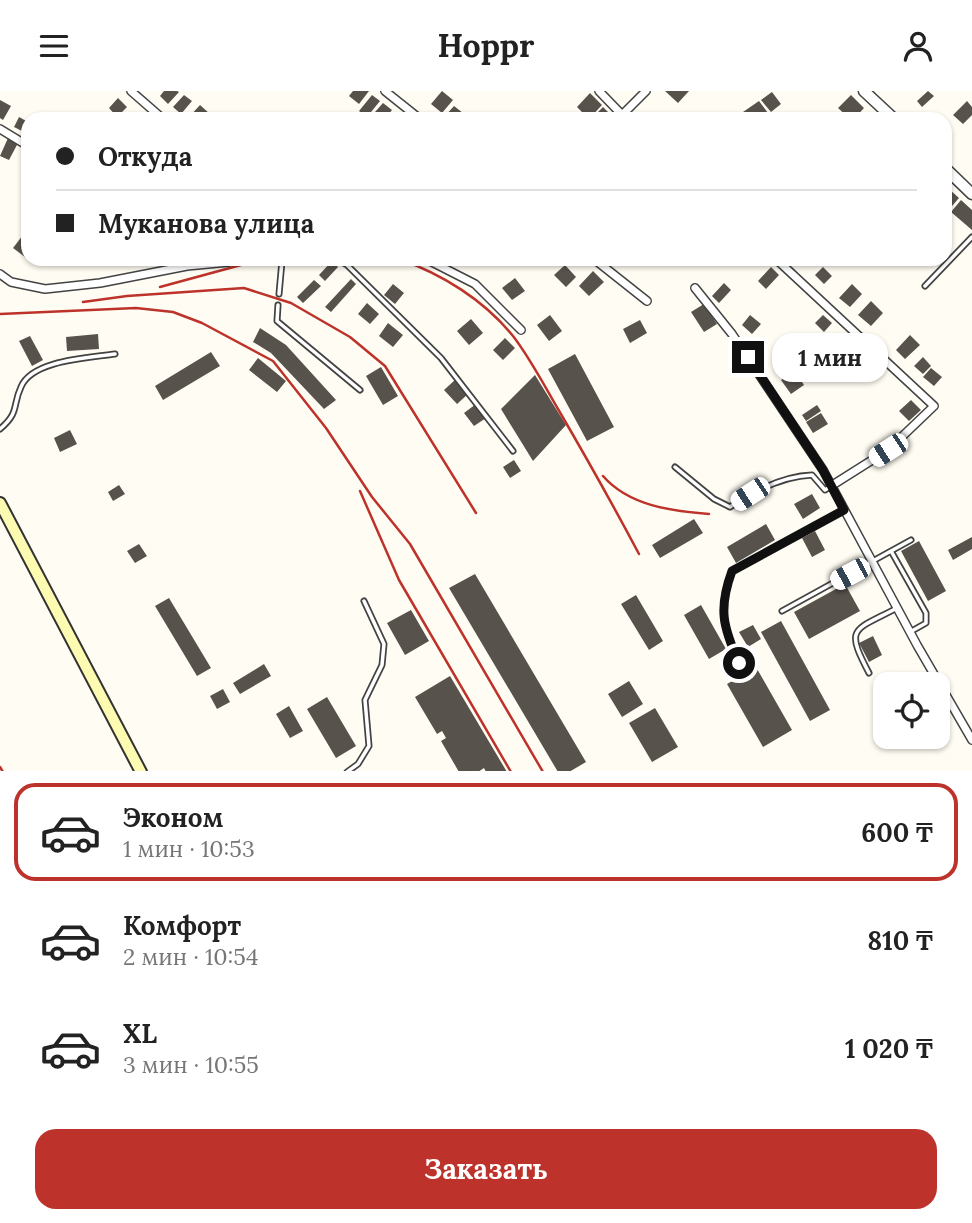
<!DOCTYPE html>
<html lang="ru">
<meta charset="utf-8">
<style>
:root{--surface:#fff;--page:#f6f6f6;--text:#222;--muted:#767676;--line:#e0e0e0;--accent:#bd332b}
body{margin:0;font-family:Lora,serif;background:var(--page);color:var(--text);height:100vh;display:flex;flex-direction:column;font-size:26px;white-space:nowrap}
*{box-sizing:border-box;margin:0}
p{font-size:23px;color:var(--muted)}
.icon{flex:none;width:38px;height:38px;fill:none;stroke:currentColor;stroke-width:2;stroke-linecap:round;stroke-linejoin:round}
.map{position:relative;height:680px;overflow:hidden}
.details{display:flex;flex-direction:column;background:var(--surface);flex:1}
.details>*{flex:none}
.guide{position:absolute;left:21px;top:21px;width:931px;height:154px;border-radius:21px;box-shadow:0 2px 5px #0004;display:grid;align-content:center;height:154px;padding:0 35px;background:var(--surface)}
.buttons{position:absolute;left:873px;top:581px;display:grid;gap:14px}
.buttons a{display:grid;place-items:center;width:77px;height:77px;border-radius:14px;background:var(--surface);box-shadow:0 2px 5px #0004;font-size:35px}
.end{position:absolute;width:32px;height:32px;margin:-16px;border:9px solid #101010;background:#fff;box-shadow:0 0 0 4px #fff}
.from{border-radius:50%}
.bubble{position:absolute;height:49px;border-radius:21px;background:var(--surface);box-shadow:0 2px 5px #0004;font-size:23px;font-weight:800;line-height:49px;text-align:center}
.car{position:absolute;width:21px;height:42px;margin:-21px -10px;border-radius:9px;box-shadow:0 0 5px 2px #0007;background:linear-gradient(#fff 24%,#345 0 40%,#fff 0 76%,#345 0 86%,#fff 0)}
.guide b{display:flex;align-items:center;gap:24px;height:66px;font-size:26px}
.guide b+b{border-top:2px solid var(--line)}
.guide i{width:18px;height:18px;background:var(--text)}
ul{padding:12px 0 0;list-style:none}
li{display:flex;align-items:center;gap:21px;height:98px;margin:0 14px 10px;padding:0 21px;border:4px solid transparent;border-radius:21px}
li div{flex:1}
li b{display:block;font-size:26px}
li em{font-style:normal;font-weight:800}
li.on{border-color:var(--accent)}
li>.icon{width:63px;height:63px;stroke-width:1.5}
.action{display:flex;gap:14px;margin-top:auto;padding:14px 35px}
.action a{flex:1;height:80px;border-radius:21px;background:var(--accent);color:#fff;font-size:28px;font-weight:800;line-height:80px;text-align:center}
header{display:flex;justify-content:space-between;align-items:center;height:91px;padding:0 35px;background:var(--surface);font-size:32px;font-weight:800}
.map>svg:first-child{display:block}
.building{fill:#58524c}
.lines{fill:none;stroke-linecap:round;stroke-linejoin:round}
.service-casing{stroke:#434343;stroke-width:7}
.minor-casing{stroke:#434343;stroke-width:10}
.tertiary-casing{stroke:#434343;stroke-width:13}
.secondary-casing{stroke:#323232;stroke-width:14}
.service{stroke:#fff;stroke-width:3.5}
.minor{stroke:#fff;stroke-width:7}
.tertiary{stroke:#fff;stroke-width:10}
.secondary{stroke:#fcfbb1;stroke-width:10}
.rail{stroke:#bd332b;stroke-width:2.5}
.route{stroke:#101010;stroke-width:9}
</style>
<header><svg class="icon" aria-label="menu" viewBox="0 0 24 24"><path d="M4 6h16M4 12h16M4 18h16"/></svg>Hoppr<svg class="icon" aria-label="person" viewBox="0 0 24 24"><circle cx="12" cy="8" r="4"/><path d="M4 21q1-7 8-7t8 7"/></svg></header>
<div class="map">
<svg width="972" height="681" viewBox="0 0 972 681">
<rect width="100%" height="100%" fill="#fffdf3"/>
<path class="building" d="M164 0H177L179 1 168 13 160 5Z
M353 0H369L359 13 349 5Z
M442 0 453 9 442 22 431 13Z
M665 0H689L678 12Z
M928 0 934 5 922 16 917 10Z
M772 1 781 13 771 21 761 9Z
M590 2 602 14 589 28 577 16Z
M184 4 192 10 181 23 173 16Z
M372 4 380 10 367 26 359 20Z
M851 4 864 17 854 28H850L838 17Z
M118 7 127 16 117 26 109 17Z
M0 9 11 15 3 29 0 27Z
M759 10 768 22 759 28H748L743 21Z
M967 10 972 16V24L963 33 953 24Z
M383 12 392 19 385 28 375 21Z
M200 14 210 23 205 28H192L189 26Z
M454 15 463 22 459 28H449L445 25Z
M603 16 611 24 607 28H591Z
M19 26 28 31 26 42 14 36Z
M8 47 18 52 9 69 0 65Z
M949 98 959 107 945 123V103Z
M961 109 972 119V139L951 121Z
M26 140 28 163 25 166 13 157Z
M332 170 338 176 325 190 319 184Z
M565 174 576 186 566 196 554 184Z
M771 176 779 184 766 198 758 190Z
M823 176 832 185 824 193 815 184Z
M593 180 604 191 589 205 579 195Z
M515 187 525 200 512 209 502 197Z
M351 188 356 193 331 221 325 216Z
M314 189 321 195 303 212 297 206Z
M724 192 731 199 719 212 712 205Z
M393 193 404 202 395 213 384 204Z
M852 193 862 203 850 216 839 207Z
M871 210 883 222 871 235 858 224Z
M367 212 379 223 370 233 358 223Z
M704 213 717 233 704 241 691 221Z
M550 224 562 240 549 250 537 234Z
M750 224 761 233 752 243 742 234Z
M823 224 832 232 824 241 815 232Z
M471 228 483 242 469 254 457 240Z
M640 229 647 242 630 252 623 238Z
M388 232 403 244 393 256 379 245Z
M260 237 286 254 336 309 324 318 271 262 253 251Z
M846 242 859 253 849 265 836 255Z
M98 243 99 258 67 260 66 246Z
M910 244 920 254 905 268 896 259Z
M30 245 43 269 32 275 19 250Z
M505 247 515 257 503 269 493 259Z
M211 261 220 275 163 309 155 295Z
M575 263 614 336 587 350 548 278Z
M869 263 884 276 874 286 860 274Z
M923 266 931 275 923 283 914 275Z
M258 267 286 290 277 301 249 279Z
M381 276 398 305 383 314 366 285Z
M931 277 942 286 934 295 923 286Z
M795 280 804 294 791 303 781 289Z
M535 284 566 334 533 370 501 318Z
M455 289 468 303 457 313 444 299Z
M911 309 921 319 909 330 899 320Z
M476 313 486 327 474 335 464 322Z
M817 314 821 320 806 330 802 324Z
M821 322 828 333 813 342 806 331Z
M70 339 77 353 60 361 54 347Z
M514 369 521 380 510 387 503 376Z
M119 394 125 403 113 410 108 401Z
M812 403 820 417 803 428 794 413Z
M694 428 703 442 660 467 652 454Z
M766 433 775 449 736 472 727 456Z
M815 440 825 459 812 466 802 447Z
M972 446V458L953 469 948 459Z
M919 450 946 500 928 510 901 460Z
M139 453 147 465 135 472 127 460Z
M475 483 586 671 569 681H558L449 497Z
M845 493 860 520 809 548 794 521Z
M636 504 663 550 649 559 621 513Z
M169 507 211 577 197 585 155 515Z
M701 514 726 558 709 568 684 524Z
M411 519 429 550 405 564 387 532Z
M781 530 830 619 810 630 761 541Z
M753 534 761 548 748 556 739 541Z
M873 545 882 564 869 571 859 552Z
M264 573 271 585 240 603 233 592Z
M756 576 792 639 763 656 727 593Z
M450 585 507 681H486L484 677 478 681H459L441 650 446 647 442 640 437 643 415 606Z
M629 590 643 613 622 626 608 603Z
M223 598 230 611 217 618 210 605Z
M327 606 356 655 336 667 307 618Z
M289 615 303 640 290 647 276 623Z
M655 617 678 656 652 671 629 632Z"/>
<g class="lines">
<defs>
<path id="service" d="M337 168 347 174 441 267 513 360
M925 195 972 146
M279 203 282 170
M278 214 277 230 360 299
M0 338C20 321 12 315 21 296 32 269 89 267 115 263
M675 376 714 408 730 416C754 400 782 385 812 384L825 399 830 396
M891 460 926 522V532L910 541
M782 520 911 449
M739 572C723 536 717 518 732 480L844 419
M869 582C844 535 854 540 897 517
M347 681 358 673 369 655 365 609 382 574 384 553 364 510"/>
<path id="minor" d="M131 0 163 28
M385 0 420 28
M599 0 626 28
M622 24 646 0
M0 38 28 55
M426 168 475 193 521 239
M594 168 647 210
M776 168 934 315 888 359 831 395
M187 175 229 171 239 168
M0 183 11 191 45 198 100 192 187 175 184 168
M695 197 732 243 823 379 917 554 972 649"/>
<path id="tertiary" d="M864 0 894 28
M945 77 972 103"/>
<path id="secondary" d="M0 412 141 681"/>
</defs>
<use href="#service" class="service-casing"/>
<use href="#minor" class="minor-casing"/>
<use href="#tertiary" class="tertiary-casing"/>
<use href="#secondary" class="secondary-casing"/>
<use href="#service" class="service"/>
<use href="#minor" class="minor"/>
<use href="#tertiary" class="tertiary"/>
<use href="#secondary" class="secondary"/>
<path class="rail" d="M399 168C442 183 484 209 513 245 530 267 544 294 558 318 586 366 613 414 639 463
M160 196 263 168
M83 211 127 205 244 197 291 212 350 246 385 275 476 422
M0 223 136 217 173 221 202 232 273 270 326 337 372 406 410 453 543 681
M603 385C629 415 672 420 709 423
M360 400 399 489 511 681
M0 676 3 681"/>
</g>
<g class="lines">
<path class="route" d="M739 572C723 536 718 518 732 480L844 419 823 379 748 266"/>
</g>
</svg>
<div class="buttons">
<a><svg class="icon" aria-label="locate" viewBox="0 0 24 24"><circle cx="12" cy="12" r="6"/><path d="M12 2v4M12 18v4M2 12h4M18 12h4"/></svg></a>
</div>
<i class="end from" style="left:739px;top:572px"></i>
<i class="end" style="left:748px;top:266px"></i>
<div class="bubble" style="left:772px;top:242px;width:116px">1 мин</div>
<i class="car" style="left:888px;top:359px;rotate:237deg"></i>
<i class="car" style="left:750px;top:403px;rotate:237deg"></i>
<i class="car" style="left:850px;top:483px;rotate:242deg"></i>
<div class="guide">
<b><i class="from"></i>Откуда</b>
<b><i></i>Муканова улица</b>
</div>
</div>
<section class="details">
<ul>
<li class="on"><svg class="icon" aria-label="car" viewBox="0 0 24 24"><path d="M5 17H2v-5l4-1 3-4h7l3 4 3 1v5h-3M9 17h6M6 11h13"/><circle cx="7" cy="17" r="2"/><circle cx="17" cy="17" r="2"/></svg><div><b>Эконом</b><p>1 мин · 10:53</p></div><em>600 ₸</em></li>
<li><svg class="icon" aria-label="car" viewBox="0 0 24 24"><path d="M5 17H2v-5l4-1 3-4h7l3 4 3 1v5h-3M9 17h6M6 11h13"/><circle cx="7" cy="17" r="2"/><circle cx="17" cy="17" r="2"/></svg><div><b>Комфорт</b><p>2 мин · 10:54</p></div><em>810 ₸</em></li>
<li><svg class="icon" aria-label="car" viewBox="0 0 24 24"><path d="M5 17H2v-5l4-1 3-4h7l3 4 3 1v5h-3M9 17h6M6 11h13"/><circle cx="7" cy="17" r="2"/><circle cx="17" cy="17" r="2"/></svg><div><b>XL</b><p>3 мин · 10:55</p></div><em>1 020 ₸</em></li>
</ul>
<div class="action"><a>Заказать</a></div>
</section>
